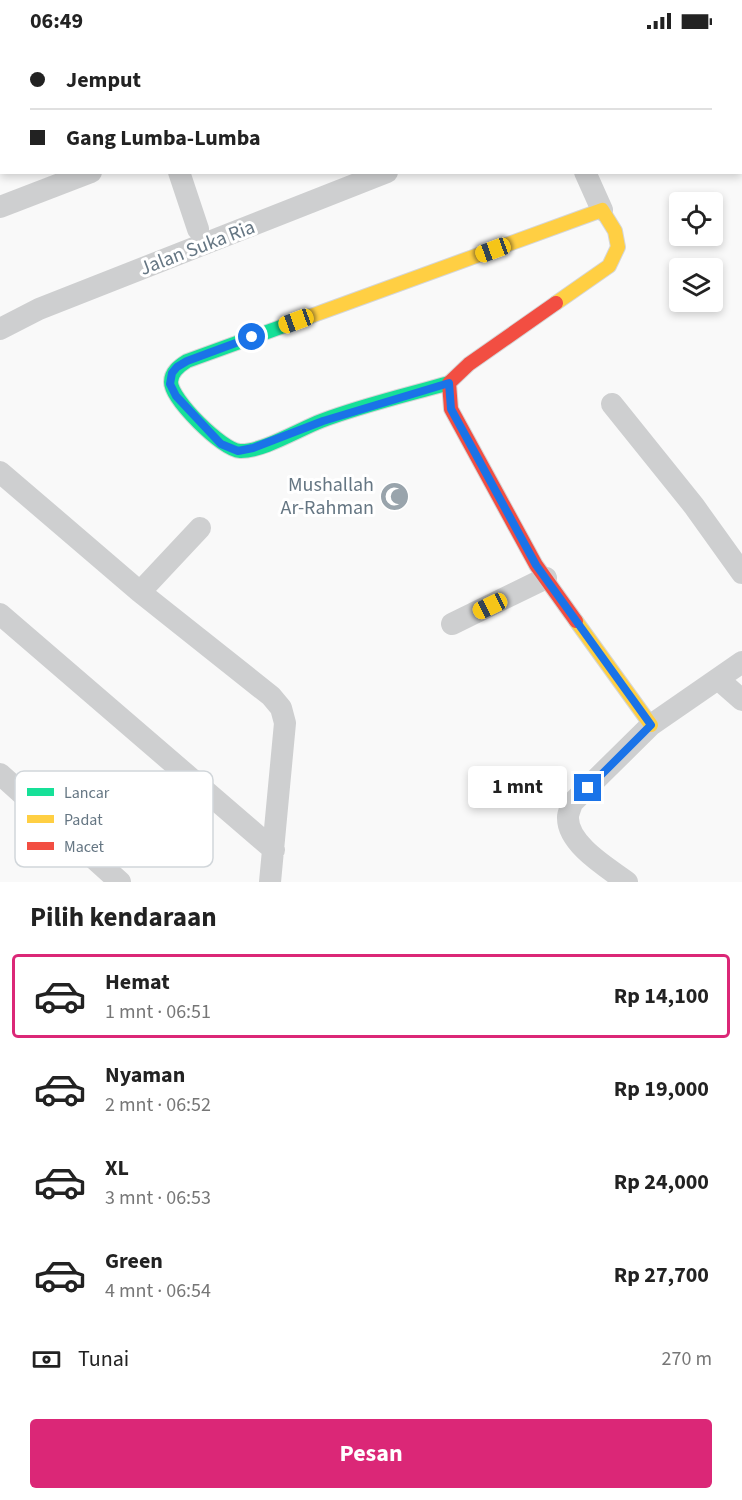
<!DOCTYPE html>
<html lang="id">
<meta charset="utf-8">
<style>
:root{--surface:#fff;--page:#f6f6f6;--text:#222;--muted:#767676;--line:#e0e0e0;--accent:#db2777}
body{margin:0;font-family:"Source Sans 3",sans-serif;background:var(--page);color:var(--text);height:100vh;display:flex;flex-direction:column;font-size:22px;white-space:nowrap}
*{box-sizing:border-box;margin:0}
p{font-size:20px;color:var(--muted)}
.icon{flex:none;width:33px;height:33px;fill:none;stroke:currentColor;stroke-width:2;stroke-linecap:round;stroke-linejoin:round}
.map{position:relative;height:840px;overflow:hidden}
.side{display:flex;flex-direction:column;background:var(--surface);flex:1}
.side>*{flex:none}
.guide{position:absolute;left:0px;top:0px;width:742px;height:132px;box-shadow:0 3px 9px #0003;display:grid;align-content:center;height:132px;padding:0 30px;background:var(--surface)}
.tools{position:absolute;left:669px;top:150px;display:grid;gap:12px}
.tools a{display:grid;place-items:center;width:54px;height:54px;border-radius:6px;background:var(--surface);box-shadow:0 3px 9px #0003;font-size:30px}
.end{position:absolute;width:27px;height:27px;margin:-14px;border:8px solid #1a73e8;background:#fff;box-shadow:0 0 0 3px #fff}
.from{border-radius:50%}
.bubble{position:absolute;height:42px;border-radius:6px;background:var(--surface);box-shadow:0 3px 9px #0003;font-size:20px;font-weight:700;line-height:42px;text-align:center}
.car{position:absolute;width:18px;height:36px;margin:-18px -9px;border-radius:8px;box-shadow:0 0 4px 2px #0007;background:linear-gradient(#f5c518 24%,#345 0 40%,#f5c518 0 76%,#345 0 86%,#f5c518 0)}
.guide b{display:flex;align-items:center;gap:21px;height:57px;font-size:22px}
.guide b+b{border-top:2px solid var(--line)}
.guide i{width:15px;height:15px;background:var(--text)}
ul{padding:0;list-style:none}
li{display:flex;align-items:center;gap:18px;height:84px;margin:0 12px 9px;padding:0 18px;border:3px solid transparent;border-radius:6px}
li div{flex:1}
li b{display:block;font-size:22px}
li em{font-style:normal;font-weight:700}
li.on{border-color:var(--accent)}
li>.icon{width:54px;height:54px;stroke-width:1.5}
h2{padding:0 30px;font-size:27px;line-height:72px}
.pay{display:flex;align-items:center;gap:15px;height:66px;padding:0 30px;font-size:22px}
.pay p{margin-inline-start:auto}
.button{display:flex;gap:12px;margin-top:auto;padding:12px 30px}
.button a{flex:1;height:69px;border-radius:6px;background:var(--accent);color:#fff;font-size:24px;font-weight:700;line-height:69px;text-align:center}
.status{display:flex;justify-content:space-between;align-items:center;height:42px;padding:0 30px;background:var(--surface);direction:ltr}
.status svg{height:16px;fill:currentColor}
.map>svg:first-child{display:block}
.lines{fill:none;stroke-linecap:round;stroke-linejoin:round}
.fast-casing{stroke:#d5d6d7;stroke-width:16}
.slow-casing{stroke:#d5d6d7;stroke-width:16}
.jam-casing{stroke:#d5d6d7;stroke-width:16}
.street{stroke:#cecfd0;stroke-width:22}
.fast{stroke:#16e098;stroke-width:14}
.slow{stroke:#ffcf43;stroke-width:14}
.jam{stroke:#f24e42;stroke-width:14}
.route{stroke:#1a73e8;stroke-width:8}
.labels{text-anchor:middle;stroke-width:6;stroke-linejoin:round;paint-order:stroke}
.street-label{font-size:20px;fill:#657683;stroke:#fff}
.poi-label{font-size:20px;fill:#657683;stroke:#fff;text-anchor:end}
.key{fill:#fff;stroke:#d1d6da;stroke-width:1.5}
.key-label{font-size:16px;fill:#657683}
</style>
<div class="status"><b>06:49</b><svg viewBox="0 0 49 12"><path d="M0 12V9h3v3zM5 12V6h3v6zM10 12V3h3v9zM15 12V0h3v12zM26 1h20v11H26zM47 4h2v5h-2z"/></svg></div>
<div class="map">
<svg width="742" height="840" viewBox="0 0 742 840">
<rect width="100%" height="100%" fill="#f9f9f9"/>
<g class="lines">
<defs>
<path id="fast" d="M311 274 187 319C179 324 171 330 171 340 171 357 222 408 240 409 262 410 300 387 321 379 363 363 407 353 449 341"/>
<path id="slow" d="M311 274 602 168 615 189 618 205 609 224 556 261
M576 579 651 683"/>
<path id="jam" d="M556 261 469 322 449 341 451 367 536 523 576 579"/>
</defs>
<use href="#fast" class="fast-casing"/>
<use href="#slow" class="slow-casing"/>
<use href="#jam" class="jam-casing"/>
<path class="street" d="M189 0 190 2
M297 0V2
M413 0 414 2
M547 0 548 2
M37 2 40 0
M434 2 437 0
M599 2 602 0
M0 24 2 22
M0 78 2 80
M179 130 198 187
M585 130 602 168
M0 165 91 130
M0 287 39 267 387 130
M612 362 694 464 742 531
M0 430 140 550 271 654 281 666 285 681 270 840
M140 550 200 486
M0 572 274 808
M452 582 546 536
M718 637 742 658
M0 732 120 840
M627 840C608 826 567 802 568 775 568 771 571 765 572 761L651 683 742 620"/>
<use href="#fast" class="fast"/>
<use href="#slow" class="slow"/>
<use href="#jam" class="jam"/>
</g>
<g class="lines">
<path class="route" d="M252 295 187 319 177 325 172 331 170 342 176 354 221 402 238 409 253 406 323 379 449 341 451 367 536 523 651 683 588 746"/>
</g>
<defs>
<symbol id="mosque-disc" viewBox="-11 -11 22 22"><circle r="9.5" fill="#99a4ac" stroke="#fff"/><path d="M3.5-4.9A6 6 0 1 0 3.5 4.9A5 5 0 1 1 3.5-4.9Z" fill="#fff"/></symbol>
</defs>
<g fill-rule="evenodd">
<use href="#mosque-disc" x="378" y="438" width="33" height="33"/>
</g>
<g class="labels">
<g class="street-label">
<text transform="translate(197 205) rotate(-21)" y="7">Jalan Suka Ria</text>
</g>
<g class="poi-label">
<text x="374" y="449">Mushallah<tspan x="374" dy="23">Ar-Rahman</tspan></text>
</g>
</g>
<rect x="15" y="729" width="198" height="96" rx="9" class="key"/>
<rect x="27" y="746" width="27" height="8" fill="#16e098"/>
<rect x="27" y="773" width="27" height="8" fill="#ffcf43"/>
<rect x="27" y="800" width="27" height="8" fill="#f24e42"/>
<g class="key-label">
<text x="64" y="756">Lancar</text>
<text x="64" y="783">Padat</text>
<text x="64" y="810">Macet</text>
</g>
</svg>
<div class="tools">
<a><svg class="icon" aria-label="locate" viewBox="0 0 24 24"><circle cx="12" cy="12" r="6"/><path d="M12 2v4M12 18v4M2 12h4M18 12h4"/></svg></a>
<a><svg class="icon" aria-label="layers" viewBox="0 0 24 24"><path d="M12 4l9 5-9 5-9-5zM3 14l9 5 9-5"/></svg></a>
</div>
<i class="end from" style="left:252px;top:295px"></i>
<i class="end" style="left:588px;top:746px"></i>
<div class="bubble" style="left:468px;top:724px;width:99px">1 mnt</div>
<i class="car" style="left:493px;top:208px;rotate:250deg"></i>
<i class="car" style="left:296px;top:279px;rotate:250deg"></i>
<i class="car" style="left:490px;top:564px;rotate:244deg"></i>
<div class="guide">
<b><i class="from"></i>Jemput</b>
<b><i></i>Gang Lumba-Lumba</b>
</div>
</div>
<section class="side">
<h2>Pilih kendaraan</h2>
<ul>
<li class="on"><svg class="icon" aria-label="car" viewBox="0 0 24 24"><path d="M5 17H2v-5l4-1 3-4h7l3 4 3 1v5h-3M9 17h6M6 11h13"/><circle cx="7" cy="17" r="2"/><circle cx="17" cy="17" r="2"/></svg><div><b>Hemat</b><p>1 mnt · 06:51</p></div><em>Rp 14,100</em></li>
<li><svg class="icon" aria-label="car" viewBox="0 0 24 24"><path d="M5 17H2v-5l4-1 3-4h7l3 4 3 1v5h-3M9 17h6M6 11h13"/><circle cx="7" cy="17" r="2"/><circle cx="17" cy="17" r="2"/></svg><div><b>Nyaman</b><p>2 mnt · 06:52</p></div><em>Rp 19,000</em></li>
<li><svg class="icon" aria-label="car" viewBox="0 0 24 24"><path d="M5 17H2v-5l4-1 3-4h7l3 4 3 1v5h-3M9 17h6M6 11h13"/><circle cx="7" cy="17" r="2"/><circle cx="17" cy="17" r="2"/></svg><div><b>XL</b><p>3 mnt · 06:53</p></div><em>Rp 24,000</em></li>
<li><svg class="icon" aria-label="car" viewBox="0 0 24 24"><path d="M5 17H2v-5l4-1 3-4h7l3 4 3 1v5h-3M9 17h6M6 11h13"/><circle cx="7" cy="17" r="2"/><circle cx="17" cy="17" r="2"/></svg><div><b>Green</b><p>4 mnt · 06:54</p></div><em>Rp 27,700</em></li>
</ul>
<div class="pay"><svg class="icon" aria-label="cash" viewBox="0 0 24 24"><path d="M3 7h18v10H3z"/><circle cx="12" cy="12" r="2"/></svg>Tunai<p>270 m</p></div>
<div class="button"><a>Pesan</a></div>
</section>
